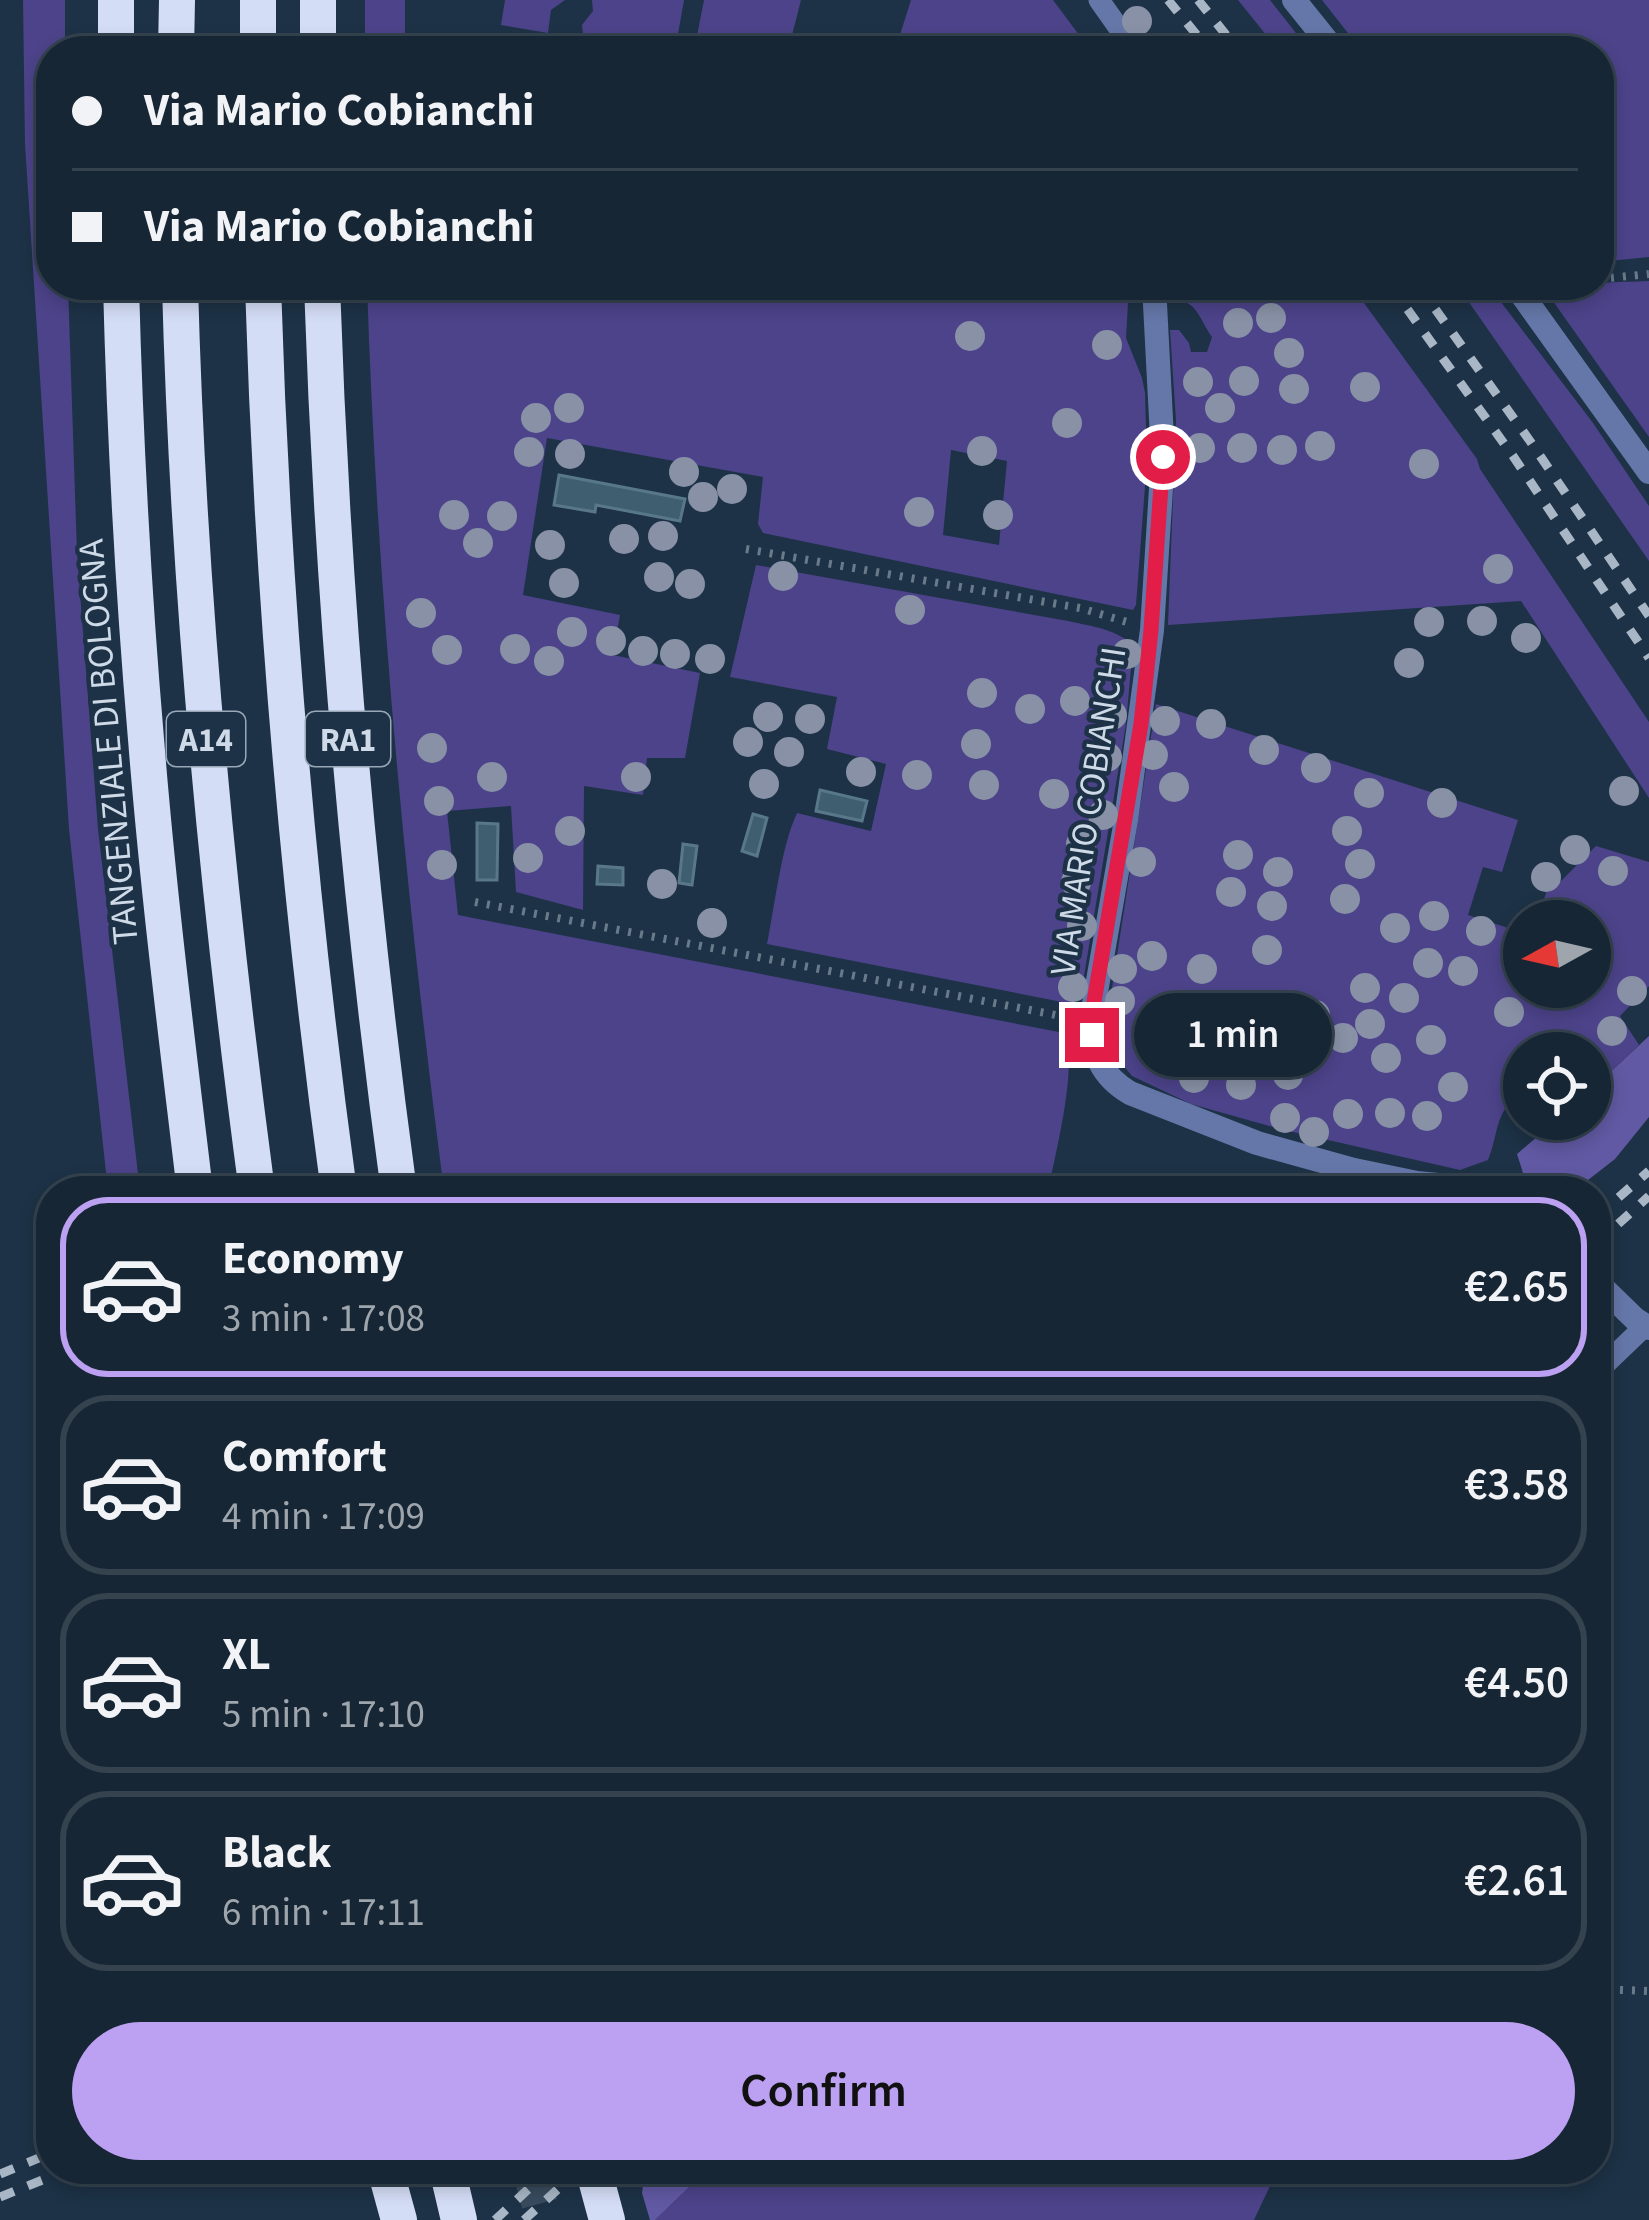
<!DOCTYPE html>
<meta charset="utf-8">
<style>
:root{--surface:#162634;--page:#233240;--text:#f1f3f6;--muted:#9ea5ac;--line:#35434f;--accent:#bca0f2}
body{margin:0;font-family:"Source Sans 3",sans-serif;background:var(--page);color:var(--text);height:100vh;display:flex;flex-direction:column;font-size:45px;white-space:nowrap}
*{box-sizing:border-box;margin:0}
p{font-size:39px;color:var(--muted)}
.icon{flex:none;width:66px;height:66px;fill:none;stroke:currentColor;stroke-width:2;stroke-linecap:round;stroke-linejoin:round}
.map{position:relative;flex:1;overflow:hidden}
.side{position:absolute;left:36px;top:1176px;width:1575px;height:1008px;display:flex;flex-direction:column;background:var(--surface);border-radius:48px;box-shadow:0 6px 18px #0003,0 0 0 3px var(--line)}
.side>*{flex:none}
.top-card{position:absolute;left:36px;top:36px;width:1578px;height:264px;border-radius:48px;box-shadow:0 6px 18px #0003,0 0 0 3px var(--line);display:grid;align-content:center;height:264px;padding:0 36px;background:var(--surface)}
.needle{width:78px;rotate:262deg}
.tools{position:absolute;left:1503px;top:900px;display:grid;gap:24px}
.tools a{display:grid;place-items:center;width:108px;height:108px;border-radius:50%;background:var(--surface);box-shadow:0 6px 18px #0003,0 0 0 3px var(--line);font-size:60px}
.end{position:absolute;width:54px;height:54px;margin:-27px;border:15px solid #e11d48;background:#fff;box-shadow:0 0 0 6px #fff}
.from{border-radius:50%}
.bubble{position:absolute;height:84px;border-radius:42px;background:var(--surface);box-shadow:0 6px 18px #0003,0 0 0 3px var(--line);font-size:39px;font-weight:600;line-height:84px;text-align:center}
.top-card b{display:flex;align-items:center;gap:42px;height:114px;font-size:45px}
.top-card b+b{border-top:3px solid var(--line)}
.top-card i{width:30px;height:30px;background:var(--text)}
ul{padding:21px 0 0;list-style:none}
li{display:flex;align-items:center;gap:36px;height:180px;margin:0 24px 18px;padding:0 12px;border:6px solid var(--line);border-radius:48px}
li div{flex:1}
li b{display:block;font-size:45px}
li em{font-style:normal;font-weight:600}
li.on{border-color:var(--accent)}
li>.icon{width:108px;height:108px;stroke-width:1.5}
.cta{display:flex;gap:24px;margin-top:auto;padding:24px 36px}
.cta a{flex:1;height:138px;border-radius:72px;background:var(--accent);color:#111;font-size:48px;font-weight:600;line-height:138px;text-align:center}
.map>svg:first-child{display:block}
.green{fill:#4c438a;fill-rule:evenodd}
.forest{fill:#6159a3}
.building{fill:#3f5e6f;stroke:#587889;stroke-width:3}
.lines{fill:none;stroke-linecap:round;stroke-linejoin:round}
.highway-tunnel{stroke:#384b5e;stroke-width:36;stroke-dasharray:36 18;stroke-linecap:butt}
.path{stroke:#697a8b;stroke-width:8;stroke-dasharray:3 9;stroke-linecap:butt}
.lane{stroke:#6577a8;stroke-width:21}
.street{stroke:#6577a8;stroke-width:24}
.highway{stroke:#d4ddf6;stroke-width:36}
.rail{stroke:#a8b6c5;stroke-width:9;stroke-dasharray:15 15;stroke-linecap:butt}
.tree{fill:#8891a6}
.route{stroke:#e11d48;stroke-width:15}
.labels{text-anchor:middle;stroke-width:9;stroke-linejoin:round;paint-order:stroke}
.shield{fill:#1d3246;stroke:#99a8b7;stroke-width:3}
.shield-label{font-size:33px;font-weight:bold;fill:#cedae8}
.street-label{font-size:36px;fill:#cedae8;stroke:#1d3246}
</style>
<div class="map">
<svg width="1649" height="2220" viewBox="0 0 1649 2220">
<rect width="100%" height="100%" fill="#1d3246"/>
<path class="green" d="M23 0H65V51H51V285H68L77 553 98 829 140 1191H108L69 829 25 144Z
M365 0H405V51H365Z
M505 0H565L551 10 548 33 501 25Z
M592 0H684L675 51H591L583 35 582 25 593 11Z
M704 0H801L788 51H694Z
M911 0H1053L1091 51H899V38Z
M1238 0H1270L1310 51H1279Z
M1322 0H1649V257L1599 262V51H1362Z
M1649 281V437L1555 304V299C1576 279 1621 283 1649 281Z
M367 285H1129L1126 338 1142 378 1145 393 1147 460 1136 605 1133 610 763 533 758 524 763 477 547 438 523 595 620 615 613 655 700 673 685 758H647L643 795 584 786 583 910 516 892 511 806 447 811 458 915 1064 1033C1079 1063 1055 1155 1048 1191H444C405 890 377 588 367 285ZM951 450 1007 461 999 545 943 535Z
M1170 285H1351L1477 459 1480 469 1649 722V798L1521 601 1168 625 1176 421 1170 330H1179L1189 343 1191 352H1207L1212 337C1198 317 1199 303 1173 298Z
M1457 285H1488L1593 423 1649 506V561Z
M756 565 1068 621C1090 626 1118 629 1133 646L1126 724 1080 1000 1067 1003 767 944C775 905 781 847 797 813L871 831 886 764 827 749 837 697 730 677Z
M1156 704 1518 820 1502 872 1483 867 1468 915 1524 933V987H1590V921H1537L1547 890 1559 883 1596 846 1649 862V986L1620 1016 1639 1045 1590 1091V1053H1524V1103L1511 1102C1496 1115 1496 1142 1488 1160L1460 1170 1284 1130 1191 1104 1132 1076 1115 1055 1107 1020Z
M708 2169H1278L1254 2220H655Z"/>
<path class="forest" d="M1649 1036V1117L1615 1159 1574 1191H1538L1523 1173 1517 1154 1558 1119H1590V1091Z
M642 2169H708L655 2220H650L642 2193 644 2178Z"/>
<path class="building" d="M559 475 685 499 680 521 596 505 595 512 554 505Z
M820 790 867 801 862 821 816 811Z
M753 814 767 818 757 856 742 851Z
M477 823 498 824 497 880H477Z
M683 844 697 846 692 885 679 883Z
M598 866 623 868V885L597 884Z"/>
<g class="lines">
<path class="highway-tunnel" d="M530 2169 544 2220"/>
<path class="path" d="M1599 279 1649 274
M746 549 1080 608 1127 622
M475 902 1066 1017
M1596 1989 1649 1991"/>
<path class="lane" d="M1099 0 1135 51
M1596 1373 1645 1326"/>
<path class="street" d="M1294 0 1335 51
M1154 285 1163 457 1152 630 1126 820 1091 1021C1093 1054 1101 1076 1130 1093L1257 1143 1354 1170 1417 1183 1500 1191
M1515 285 1649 472
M1600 1285 1635 1319 1649 1328"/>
<path class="highway" d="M116 0V51
M176 51 177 0
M258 51V0
M318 51V0
M121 285C125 437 133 588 146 739 158 890 177 1041 195 1191
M180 285C188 588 217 891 257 1191
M263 285C272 589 298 890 339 1191
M322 285C332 588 358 890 399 1191
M385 2169 399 2220
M447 2169 459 2220
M597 2183 607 2220"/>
<path class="rail" d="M1168 0 1210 51
M1198 0 1239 51
M1390 285 1513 456 1649 658
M1418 285 1530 441 1649 616
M1596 1217 1649 1171
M1596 1244 1649 1196
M0 2174 51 2153
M0 2197 70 2169
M495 2220 550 2169
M524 2220 580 2169"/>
</g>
<g class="tree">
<circle cx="1137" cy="21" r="15"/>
<circle cx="1271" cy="318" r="15"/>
<circle cx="1238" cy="323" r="15"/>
<circle cx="970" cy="336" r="15"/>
<circle cx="1107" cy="345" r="15"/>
<circle cx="1289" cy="353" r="15"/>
<circle cx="1244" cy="381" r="15"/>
<circle cx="1198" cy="382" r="15"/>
<circle cx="1365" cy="387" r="15"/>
<circle cx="1294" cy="389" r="15"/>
<circle cx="569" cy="408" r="15"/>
<circle cx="1220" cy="408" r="15"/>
<circle cx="536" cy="418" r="15"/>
<circle cx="1067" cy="423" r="15"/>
<circle cx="1320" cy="446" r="15"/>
<circle cx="1200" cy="448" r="15"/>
<circle cx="1242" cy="448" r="15"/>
<circle cx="1282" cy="450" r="15"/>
<circle cx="982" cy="451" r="15"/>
<circle cx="529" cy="452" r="15"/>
<circle cx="570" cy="454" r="15"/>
<circle cx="1424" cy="464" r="15"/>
<circle cx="684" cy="472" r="15"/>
<circle cx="732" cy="489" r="15"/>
<circle cx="703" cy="497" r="15"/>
<circle cx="919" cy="512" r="15"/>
<circle cx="454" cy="515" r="15"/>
<circle cx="998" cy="515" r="15"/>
<circle cx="502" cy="516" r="15"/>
<circle cx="663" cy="536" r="15"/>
<circle cx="624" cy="539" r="15"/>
<circle cx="478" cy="543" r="15"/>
<circle cx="550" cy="545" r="15"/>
<circle cx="1498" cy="569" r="15"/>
<circle cx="783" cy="576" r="15"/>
<circle cx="659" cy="577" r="15"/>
<circle cx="564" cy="583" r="15"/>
<circle cx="690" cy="584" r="15"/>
<circle cx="910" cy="610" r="15"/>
<circle cx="421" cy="613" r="15"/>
<circle cx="1482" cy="621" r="15"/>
<circle cx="1429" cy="622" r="15"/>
<circle cx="572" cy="632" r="15"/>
<circle cx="1526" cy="638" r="15"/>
<circle cx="611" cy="641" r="15"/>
<circle cx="515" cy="649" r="15"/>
<circle cx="447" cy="650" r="15"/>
<circle cx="643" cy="651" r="15"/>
<circle cx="675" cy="654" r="15"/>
<circle cx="1127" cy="654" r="15"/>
<circle cx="710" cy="659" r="15"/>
<circle cx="549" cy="661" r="15"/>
<circle cx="1409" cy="663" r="15"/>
<circle cx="982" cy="693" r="15"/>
<circle cx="1075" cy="701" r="15"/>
<circle cx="1030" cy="709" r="15"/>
<circle cx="1112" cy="715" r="15"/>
<circle cx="768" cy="717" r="15"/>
<circle cx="810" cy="719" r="15"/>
<circle cx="1165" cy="721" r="15"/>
<circle cx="1211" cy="724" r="15"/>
<circle cx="748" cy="742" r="15"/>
<circle cx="976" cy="744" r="15"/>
<circle cx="432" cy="748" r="15"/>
<circle cx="1264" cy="750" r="15"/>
<circle cx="789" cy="752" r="15"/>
<circle cx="1153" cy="755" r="15"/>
<circle cx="1107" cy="757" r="15"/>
<circle cx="1316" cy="768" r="15"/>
<circle cx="861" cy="772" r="15"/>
<circle cx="917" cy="775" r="15"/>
<circle cx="492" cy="777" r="15"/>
<circle cx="636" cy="777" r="15"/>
<circle cx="764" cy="784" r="15"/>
<circle cx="984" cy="785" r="15"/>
<circle cx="1174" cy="787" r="15"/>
<circle cx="1624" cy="791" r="15"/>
<circle cx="1369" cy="793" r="15"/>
<circle cx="1054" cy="794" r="15"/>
<circle cx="439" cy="801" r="15"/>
<circle cx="1442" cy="803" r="15"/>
<circle cx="1103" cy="815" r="15"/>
<circle cx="570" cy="831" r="15"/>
<circle cx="1347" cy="831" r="15"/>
<circle cx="1081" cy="844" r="15"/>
<circle cx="1575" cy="850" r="15"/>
<circle cx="1238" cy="855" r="15"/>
<circle cx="528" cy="858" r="15"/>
<circle cx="1141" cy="862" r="15"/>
<circle cx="1360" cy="864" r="15"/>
<circle cx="442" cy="865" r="15"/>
<circle cx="1613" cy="871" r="15"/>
<circle cx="1278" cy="872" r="15"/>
<circle cx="1546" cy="877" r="15"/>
<circle cx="1076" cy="882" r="15"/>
<circle cx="662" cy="884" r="15"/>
<circle cx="1231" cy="892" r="15"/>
<circle cx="1345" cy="899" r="15"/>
<circle cx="1272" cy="906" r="15"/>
<circle cx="1434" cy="916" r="15"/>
<circle cx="712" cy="923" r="15"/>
<circle cx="1082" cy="926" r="15"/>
<circle cx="1395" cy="928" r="15"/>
<circle cx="1481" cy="931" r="15"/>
<circle cx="1267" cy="950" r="15"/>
<circle cx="1152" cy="956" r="15"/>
<circle cx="1428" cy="963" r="15"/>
<circle cx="1122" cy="969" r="15"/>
<circle cx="1202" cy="969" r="15"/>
<circle cx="1463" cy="971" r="15"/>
<circle cx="1073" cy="987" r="15"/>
<circle cx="1365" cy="988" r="15"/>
<circle cx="1632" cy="991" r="15"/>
<circle cx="1404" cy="998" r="15"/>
<circle cx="1120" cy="1001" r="15"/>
<circle cx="1282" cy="1007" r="15"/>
<circle cx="1509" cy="1012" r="15"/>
<circle cx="1315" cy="1015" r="15"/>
<circle cx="1370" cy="1024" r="15"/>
<circle cx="1612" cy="1031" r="15"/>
<circle cx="1343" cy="1038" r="15"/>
<circle cx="1431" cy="1040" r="15"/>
<circle cx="1247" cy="1046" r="15"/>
<circle cx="1386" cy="1058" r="15"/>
<circle cx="1288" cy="1075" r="15"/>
<circle cx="1194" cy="1078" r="15"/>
<circle cx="1241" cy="1085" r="15"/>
<circle cx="1453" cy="1087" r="15"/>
<circle cx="1390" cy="1113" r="15"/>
<circle cx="1348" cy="1114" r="15"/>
<circle cx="1427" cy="1116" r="15"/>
<circle cx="1285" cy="1118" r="15"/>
<circle cx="1314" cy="1132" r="15"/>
</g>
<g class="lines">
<path class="route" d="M1092 1035 1093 1008 1141 724 1151 630 1163 457"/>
</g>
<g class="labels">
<g class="shield">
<rect x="167" y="712" width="78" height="54" rx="9"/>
<rect x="306" y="712" width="84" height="54" rx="9"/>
</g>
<g class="shield-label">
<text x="206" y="751">A14</text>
<text x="348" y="751">RA1</text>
</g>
<g class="street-label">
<text transform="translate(107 742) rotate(-95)" y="13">TANGENZIALE DI BOLOGNA</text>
<text transform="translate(1087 811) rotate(-81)" y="13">VIA MARIO COBIANCHI</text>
</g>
</g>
</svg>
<div class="tools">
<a><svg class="needle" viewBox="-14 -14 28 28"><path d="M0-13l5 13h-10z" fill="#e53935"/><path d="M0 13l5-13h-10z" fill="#9ea5ac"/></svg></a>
<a><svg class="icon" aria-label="locate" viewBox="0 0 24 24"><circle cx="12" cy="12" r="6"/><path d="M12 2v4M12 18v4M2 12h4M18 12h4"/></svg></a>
</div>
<i class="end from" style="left:1163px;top:457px"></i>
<i class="end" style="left:1092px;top:1035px"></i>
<div class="bubble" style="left:1134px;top:993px;width:198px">1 min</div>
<div class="top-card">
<b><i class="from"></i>Via Mario Cobianchi</b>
<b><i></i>Via Mario Cobianchi</b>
</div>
<section class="side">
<ul>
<li class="on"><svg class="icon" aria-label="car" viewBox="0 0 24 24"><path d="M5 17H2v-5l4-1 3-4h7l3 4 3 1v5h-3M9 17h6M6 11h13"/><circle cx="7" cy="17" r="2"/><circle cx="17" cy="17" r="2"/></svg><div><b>Economy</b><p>3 min · 17:08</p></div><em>€2.65</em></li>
<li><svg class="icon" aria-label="car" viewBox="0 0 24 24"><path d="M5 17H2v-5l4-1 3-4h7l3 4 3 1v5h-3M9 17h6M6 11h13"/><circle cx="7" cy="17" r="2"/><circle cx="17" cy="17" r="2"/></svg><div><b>Comfort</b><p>4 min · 17:09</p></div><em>€3.58</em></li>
<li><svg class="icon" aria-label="car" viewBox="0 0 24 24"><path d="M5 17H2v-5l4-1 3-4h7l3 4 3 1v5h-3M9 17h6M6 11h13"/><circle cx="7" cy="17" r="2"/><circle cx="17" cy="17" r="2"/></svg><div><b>XL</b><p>5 min · 17:10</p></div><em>€4.50</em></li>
<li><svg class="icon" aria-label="car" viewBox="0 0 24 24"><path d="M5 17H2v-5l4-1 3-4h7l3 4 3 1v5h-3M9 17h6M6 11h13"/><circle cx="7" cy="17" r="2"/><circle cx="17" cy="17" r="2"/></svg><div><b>Black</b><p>6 min · 17:11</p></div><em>€2.61</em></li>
</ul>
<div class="cta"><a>Confirm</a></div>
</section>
</div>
